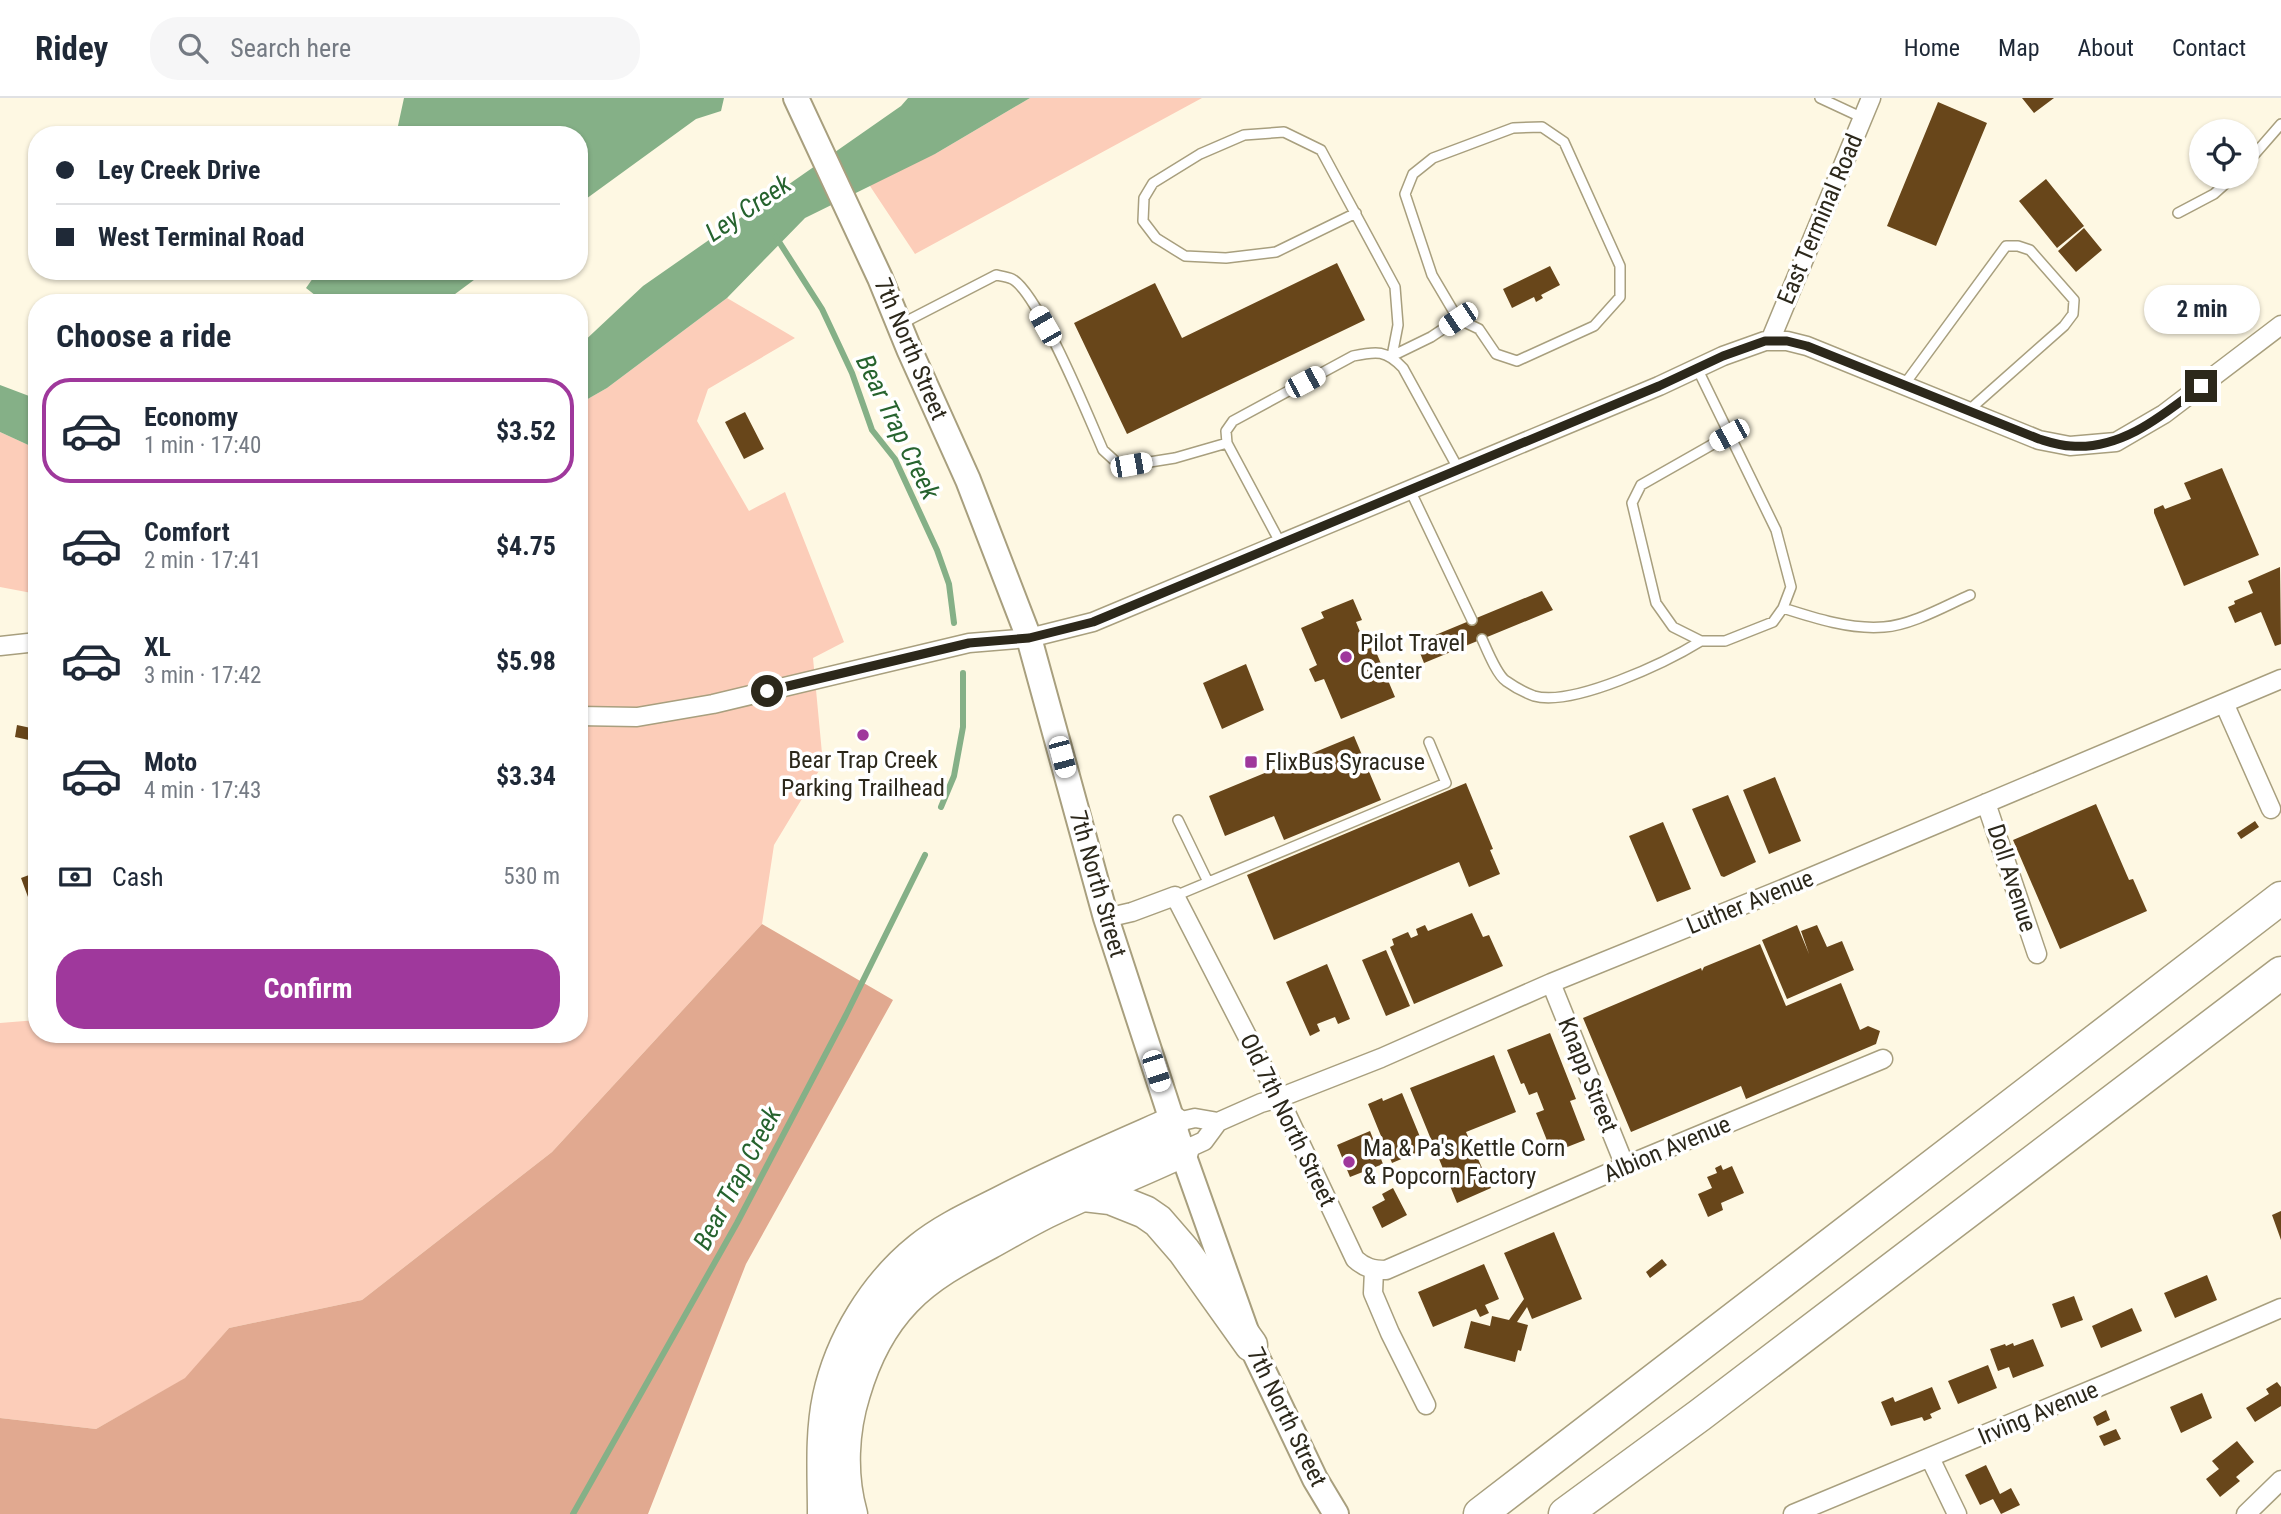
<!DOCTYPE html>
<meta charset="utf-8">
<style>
:root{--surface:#fff;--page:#f6f6f7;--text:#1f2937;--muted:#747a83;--line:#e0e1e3;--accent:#9f389c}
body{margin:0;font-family:"Roboto Condensed",sans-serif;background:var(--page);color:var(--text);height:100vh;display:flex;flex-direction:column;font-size:26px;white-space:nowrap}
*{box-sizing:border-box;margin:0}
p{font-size:23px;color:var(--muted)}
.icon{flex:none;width:38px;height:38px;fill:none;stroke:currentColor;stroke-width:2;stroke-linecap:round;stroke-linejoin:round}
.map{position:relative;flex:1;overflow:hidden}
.drawer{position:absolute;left:28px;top:196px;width:560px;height:749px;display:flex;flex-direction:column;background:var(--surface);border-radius:28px;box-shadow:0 2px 5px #0004}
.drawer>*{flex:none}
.banner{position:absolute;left:28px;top:28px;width:560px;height:154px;border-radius:28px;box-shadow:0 2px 5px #0004;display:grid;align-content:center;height:154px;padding:0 28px;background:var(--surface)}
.controls{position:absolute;left:2189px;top:21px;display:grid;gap:14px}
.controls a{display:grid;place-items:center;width:70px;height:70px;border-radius:50%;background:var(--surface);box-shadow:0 2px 5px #0004;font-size:35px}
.end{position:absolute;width:32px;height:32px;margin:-16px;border:9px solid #2c281b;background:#fff;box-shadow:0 0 0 4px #fff}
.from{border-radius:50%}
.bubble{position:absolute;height:49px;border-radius:24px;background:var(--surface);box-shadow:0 2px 5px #0004;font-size:23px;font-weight:700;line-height:49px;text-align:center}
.car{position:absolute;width:21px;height:42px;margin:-21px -10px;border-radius:9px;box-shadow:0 0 5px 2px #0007;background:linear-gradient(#fff 24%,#345 0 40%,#fff 0 76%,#345 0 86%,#fff 0)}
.banner b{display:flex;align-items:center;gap:24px;height:66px;font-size:26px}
.banner b+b{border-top:2px solid var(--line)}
.banner i{width:18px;height:18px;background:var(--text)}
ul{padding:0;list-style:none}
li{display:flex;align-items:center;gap:21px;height:105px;margin:0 14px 10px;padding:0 14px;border:4px solid transparent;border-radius:28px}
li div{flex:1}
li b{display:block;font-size:26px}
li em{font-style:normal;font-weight:700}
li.active{border-color:var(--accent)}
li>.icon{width:63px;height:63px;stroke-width:1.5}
h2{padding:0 28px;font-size:32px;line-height:84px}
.pay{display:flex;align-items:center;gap:18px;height:77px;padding:0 28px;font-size:26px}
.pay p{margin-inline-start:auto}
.primary-button{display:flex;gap:14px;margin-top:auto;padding:14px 28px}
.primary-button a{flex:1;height:80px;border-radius:28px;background:var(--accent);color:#fff;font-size:28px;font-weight:700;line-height:80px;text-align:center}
header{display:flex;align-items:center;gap:42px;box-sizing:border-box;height:98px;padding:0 35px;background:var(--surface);border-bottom:2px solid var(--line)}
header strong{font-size:33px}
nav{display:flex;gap:38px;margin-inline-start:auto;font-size:24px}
.search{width:490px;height:63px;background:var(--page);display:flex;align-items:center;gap:18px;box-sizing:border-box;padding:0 24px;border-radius:28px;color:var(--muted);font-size:26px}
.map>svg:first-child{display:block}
.green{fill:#fccdb9}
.forest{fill:#e1a990}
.water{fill:#85b087}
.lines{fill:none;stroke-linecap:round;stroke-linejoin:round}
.stream{stroke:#85b087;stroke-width:6}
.building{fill:#68461a}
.lane-casing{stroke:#a89f7e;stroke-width:12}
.street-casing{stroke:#a89f7e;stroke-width:21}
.secondary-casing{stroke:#a89f7e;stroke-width:28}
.highway-casing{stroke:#a89f7e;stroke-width:35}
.lane{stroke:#fff;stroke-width:9}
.street{stroke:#fff;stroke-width:18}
.secondary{stroke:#fff;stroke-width:24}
.highway{stroke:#fff;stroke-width:32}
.route{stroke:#2c281b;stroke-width:9}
.poi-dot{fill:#9f389c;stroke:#fff;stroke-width:2.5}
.labels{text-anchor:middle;stroke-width:7;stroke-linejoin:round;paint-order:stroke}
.street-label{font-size:24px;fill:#2c281b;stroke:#fff}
.poi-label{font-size:24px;fill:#2c281b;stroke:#fff;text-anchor:start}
.water-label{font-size:26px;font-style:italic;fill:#26632e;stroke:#fff}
</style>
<header>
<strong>Ridey</strong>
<div class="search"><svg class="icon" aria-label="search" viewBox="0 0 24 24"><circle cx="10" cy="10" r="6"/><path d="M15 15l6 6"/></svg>Search here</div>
<nav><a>Home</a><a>Map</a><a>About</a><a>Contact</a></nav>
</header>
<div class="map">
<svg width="2281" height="1416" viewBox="0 0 2281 1416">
<rect width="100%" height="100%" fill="#fef8e3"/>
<path class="green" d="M1030 0H1202L915 156 862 76 935 56Z
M727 200 795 240 708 291 697 323 749 413 785 394 844 544 813 560 823 666 774 747 762 826 552 1054 362 1202 229 1230 186 1280 96 1331 0 1320V925L37 922V936H579V306L607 290Z
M0 334 37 351V496L0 489Z"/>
<path class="forest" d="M762 826 893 902 746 1166 648 1416H0V1320L96 1331 185 1280 229 1230 362 1202 552 1054Z"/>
<path class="water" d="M404 0H724L721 13 696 21 579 106V37H396Z
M908 0H1030L935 56 805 120 727 200 607 290 579 306V248L643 188 901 8Z
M318 173H486L443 205H325L306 190Z
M0 287 37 301V351L0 334Z"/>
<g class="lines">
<path class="stream" d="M776 139 822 211 852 275 872 332 895 361 937 452 949 486 954 525
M941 709 954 678 963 629V575
M573 1416 737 1125 846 917 925 757"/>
</g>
<path class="building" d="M2022 0H2054L2034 15Z
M1938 4 1987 25 1936 148 1887 128Z
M2046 81 2084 128 2057 150 2019 103Z
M2084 130 2102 152 2076 174 2058 153Z
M1337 165 1365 222 1127 336 1074 225 1155 185 1182 240Z
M1550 168 1560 187 1541 197 1543 200 1536 204 1534 199 1512 210 1503 191Z
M745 314 764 351 744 361 725 324Z
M2222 370 2259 457 2184 488 2154 415V411L2163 407 2165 411 2191 401 2184 385Z
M2280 469 2281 546 2275 548 2261 514 2235 525 2228 509 2235 506 2234 503 2253 495 2248 483Z
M1542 493 1553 512 1424 565 1416 545Z
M1353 501 1362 522 1356 524 1367 551 1374 549 1395 599 1341 621 1324 581 1315 584 1309 571 1317 567 1301 530 1324 520 1321 514Z
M1246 566 1264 612 1222 631 1203 585Z
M17 627 31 630 29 642 15 639Z
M1354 638 1381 702 1284 742 1274 718 1225 738 1209 698Z
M1775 679 1801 743 1769 756 1743 692Z
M1466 685 1493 751 1490 752 1500 776 1469 789 1459 764 1274 842 1247 777Z
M1728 697 1756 764 1724 779 1721 778 1692 711Z
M2096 706 2129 782 2133 781 2147 813 2060 851 2013 742Z
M2255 723 2259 729 2241 741 2237 735Z
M1663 724 1691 791 1657 804 1629 738Z
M37 774V796L28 799 21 780Z
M1472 815 1483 839 1489 837 1503 868 1414 906 1390 849 1394 847 1392 841 1408 834 1411 840 1418 837 1416 831 1425 827 1428 833Z
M1797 827 1809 856 1801 833 1817 827 1827 849 1842 843 1854 872 1787 901 1762 842Z
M1760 846 1786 908 1841 885 1860 932 1868 928 1880 933 1876 946 1746 1001 1741 988 1631 1034 1583 920 1701 870 1702 873 1704 869Z
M1386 852 1410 908 1386 918 1362 862Z
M1327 866 1350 921 1338 926 1335 919 1317 926 1320 933 1310 938 1286 884Z
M1550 935 1576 1001 1570 1003 1585 1042 1552 1055 1536 1015 1544 1012 1537 994 1529 997 1524 985 1521 986 1507 952Z
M1494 957 1516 1014 1466 1034 1491 1090 1457 1105 1410 990Z
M1402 995 1425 1051 1392 1065 1368 1006 1382 1000 1383 1003Z
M1370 1033 1383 1066 1350 1079 1337 1047Z
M1721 1067 1723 1072 1732 1068 1744 1095 1721 1105 1723 1112 1708 1119 1698 1096 1712 1090 1707 1079 1717 1075 1715 1070Z
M1393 1090 1407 1117 1382 1130 1372 1109 1385 1102 1382 1096Z
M2281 1113V1142L2272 1117Z
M1554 1134 1582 1201 1532 1221 1527 1209 1517 1224 1528 1227 1521 1253 1518 1252 1515 1264 1464 1250 1471 1223 1490 1228 1492 1218 1509 1222 1524 1201 1504 1155Z
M1662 1161 1667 1167 1650 1180 1646 1174Z
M1484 1166 1499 1201 1485 1207 1489 1215 1480 1219 1476 1211 1433 1229 1418 1194Z
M2207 1177 2217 1202 2175 1220 2164 1195Z
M2074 1198 2083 1222 2061 1230 2052 1206Z
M2132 1210 2142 1233 2101 1250 2092 1228Z
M2033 1241 2044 1268 2013 1280 2009 1269 1998 1273 1990 1251 2005 1246 2006 1248 2013 1245 2014 1248Z
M1988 1267 1997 1290 1958 1306 1948 1283Z
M2277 1284 2281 1289V1308L2255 1324 2246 1310 2269 1296 2266 1291Z
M1932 1289 1941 1311 1930 1316 1932 1320 1924 1323 1922 1319 1891 1328 1881 1304 1893 1299 1895 1304Z
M2202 1295 2212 1320 2181 1335 2170 1309Z
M2106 1312 2110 1322 2097 1328 2093 1319Z
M2116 1331 2121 1341 2104 1348 2099 1338Z
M2237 1343 2254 1364 2236 1379 2240 1383 2220 1399 2206 1381 2219 1371 2212 1363Z
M1986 1367 2000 1396 2011 1390 2020 1407 2001 1416 1993 1401 1980 1407 1965 1377Z"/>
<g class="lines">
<defs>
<path id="lane" d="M1820 0 1863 20
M2247 65 2281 26
M1356 115 1276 154 1226 160 1185 158 1156 140 1143 123 1144 100 1153 85 1200 56 1244 37 1284 34 1321 52 1395 189 1398 227 1392 258
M2178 115 2214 96 2233 79
M901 226 996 177C1001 178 1008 179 1012 181 1038 194 1089 320 1103 352L1115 363 1131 367 1175 360 1227 345
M1392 258 1431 239 1458 221 1479 231 1496 256 1517 263 1594 228 1620 199V168L1564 44 1542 29 1513 30 1433 60 1413 76 1405 96 1432 177 1458 221
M1697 270 1776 432 1791 489 1783 510 1773 524 1725 543H1701L1673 529 1656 505 1632 405 1641 387 1729 337
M1904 287 2006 148H2018L2030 152 2074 202 2073 216 2064 228 1968 313
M1410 392 1472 522
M1281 446 1227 345 1226 333 1233 323 1353 258C1377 253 1386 252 1403 270L1459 372
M1783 510C1814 520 1851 532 1884 529 1912 527 1945 508 1970 497
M1482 541C1487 552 1497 577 1506 583 1513 588 1526 595 1534 598 1573 609 1667 564 1701 543
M1178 722 1208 784
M1175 798 1446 685 1429 644"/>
<path id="street" d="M1770 243 1871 0
M0 548 37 544
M2224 605 2271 711
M579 618 637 619 713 606 969 545 1029 540 1093 524 1659 288 1723 258 1765 243H1787L1807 248 2039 342 2070 348 2116 344 2164 316 2281 227
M1986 705 2037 856
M1106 820 1132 814 1175 798 1279 1000 1355 1161C1365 1170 1373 1172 1386 1172L1625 1068 1883 961
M1551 885 1625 1068
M1173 1025 1195 1020 1218 1024
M1182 1053 1204 1043 1218 1024 1261 1005 1279 1000 1381 960 1551 885 1785 790 2281 581
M1374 1172 1373 1195 1390 1235 1426 1307
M1930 1360 1957 1416
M1793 1416 2108 1285 2281 1210
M2246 1416 2281 1382"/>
<path id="secondary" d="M796 0 880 180 909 251 968 382 1029 540 1106 820 1182 1053 1251 1247 1315 1381 1336 1416"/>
<path id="highway" d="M1084 1097 1110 1100 1145 1114 1158 1123 1184 1153 1251 1247
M824 1416C824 1377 821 1337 829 1299 841 1243 875 1187 920 1151 943 1132 972 1119 998 1106 1055 1076 1114 1051 1173 1025
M851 1416C840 1377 842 1333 854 1295 864 1261 880 1228 905 1202 929 1177 959 1161 989 1145 1009 1134 1029 1122 1050 1112 1093 1091 1138 1074 1182 1053
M1480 1416 2281 800
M1565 1416 1700 1317 2281 875"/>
</defs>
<use href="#lane" class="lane-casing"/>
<use href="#street" class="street-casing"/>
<use href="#secondary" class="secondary-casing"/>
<use href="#highway" class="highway-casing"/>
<use href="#lane" class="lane"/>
<use href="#street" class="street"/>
<use href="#secondary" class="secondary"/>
<use href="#highway" class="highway"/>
</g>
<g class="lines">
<path class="route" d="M767 593 969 545 1029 540 1093 524 1659 288 1723 258 1765 243H1787L1807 248 2039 341C2049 344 2060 348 2071 348 2122 352 2163 317 2201 288"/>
</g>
<g class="poi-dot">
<circle cx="1346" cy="559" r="7"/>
<circle cx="863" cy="637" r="7"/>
<rect x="1244" y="657" width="14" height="14" rx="3.5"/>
<circle cx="1349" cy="1064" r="7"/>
</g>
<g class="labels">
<g class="street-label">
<text transform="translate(1820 121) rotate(-67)" y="8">East Terminal Road</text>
<text transform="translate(911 251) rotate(67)" y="8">7th North Street</text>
<text transform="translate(2012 780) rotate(72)" y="8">Doll Avenue</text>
<text transform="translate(1098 786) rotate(74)" y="8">7th North Street</text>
<text transform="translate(1750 804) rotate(-22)" y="8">Luther Avenue</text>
<text transform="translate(1588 977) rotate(68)" y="8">Knapp Street</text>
<text transform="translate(1288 1022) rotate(64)" y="8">Old 7th North Street</text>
<text transform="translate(1667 1051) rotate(-23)" y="8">Albion Avenue</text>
<text transform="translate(2038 1315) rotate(-23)" y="8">Irving Avenue</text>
<text transform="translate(1287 1319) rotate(64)" y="8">7th North Street</text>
</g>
<g class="poi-label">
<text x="1360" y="553">Pilot Travel<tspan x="1360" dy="28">Center</tspan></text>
<text x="863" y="670" text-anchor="middle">Bear Trap Creek<tspan x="863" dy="28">Parking Trailhead</tspan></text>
<text x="1265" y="672">FlixBus Syracuse</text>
<text x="1363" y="1058">Ma &amp; Pa's Kettle Corn<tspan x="1363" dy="28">&amp; Popcorn Factory</tspan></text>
</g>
<g class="water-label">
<text transform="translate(748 110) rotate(-34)" y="9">Ley Creek</text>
<text transform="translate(898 329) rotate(64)" y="9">Bear Trap Creek</text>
<text transform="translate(737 1080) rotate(-62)" y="9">Bear Trap Creek</text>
</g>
</g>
</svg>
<div class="controls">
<a><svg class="icon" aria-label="locate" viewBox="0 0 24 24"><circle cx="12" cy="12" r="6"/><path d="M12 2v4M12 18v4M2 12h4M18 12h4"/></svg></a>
</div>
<i class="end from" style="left:767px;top:593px"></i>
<i class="end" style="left:2201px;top:288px"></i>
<div class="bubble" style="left:2144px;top:187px;width:116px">2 min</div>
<i class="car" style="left:1458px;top:221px;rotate:236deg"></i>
<i class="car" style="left:1045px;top:228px;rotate:330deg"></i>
<i class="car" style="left:1305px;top:284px;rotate:62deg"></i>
<i class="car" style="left:1729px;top:337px;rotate:241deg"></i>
<i class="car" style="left:1131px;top:367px;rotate:80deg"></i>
<i class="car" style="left:1062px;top:659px;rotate:165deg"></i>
<i class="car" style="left:1156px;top:973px;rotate:162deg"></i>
<div class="banner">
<b><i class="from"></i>Ley Creek Drive</b>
<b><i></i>West Terminal Road</b>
</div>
<section class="drawer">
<h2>Choose a ride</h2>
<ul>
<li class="active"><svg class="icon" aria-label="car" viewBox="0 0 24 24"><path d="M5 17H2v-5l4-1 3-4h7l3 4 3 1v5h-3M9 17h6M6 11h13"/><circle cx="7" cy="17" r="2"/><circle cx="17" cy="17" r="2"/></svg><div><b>Economy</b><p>1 min · 17:40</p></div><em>$3.52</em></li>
<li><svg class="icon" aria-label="car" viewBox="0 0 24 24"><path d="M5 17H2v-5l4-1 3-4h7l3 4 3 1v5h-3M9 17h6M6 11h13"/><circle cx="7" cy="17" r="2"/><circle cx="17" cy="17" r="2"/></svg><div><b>Comfort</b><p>2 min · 17:41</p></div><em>$4.75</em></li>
<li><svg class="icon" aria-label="car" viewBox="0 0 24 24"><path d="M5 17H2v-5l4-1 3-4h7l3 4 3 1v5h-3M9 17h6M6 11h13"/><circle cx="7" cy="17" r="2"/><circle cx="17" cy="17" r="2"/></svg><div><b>XL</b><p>3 min · 17:42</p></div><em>$5.98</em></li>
<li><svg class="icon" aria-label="car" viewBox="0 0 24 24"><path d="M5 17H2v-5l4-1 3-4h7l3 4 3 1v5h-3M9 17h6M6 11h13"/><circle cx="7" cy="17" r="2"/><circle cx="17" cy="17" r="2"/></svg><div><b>Moto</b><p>4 min · 17:43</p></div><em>$3.34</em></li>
</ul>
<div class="pay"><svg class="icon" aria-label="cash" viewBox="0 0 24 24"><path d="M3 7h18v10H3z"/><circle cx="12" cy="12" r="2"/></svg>Cash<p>530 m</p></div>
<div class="primary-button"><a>Confirm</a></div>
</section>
</div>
